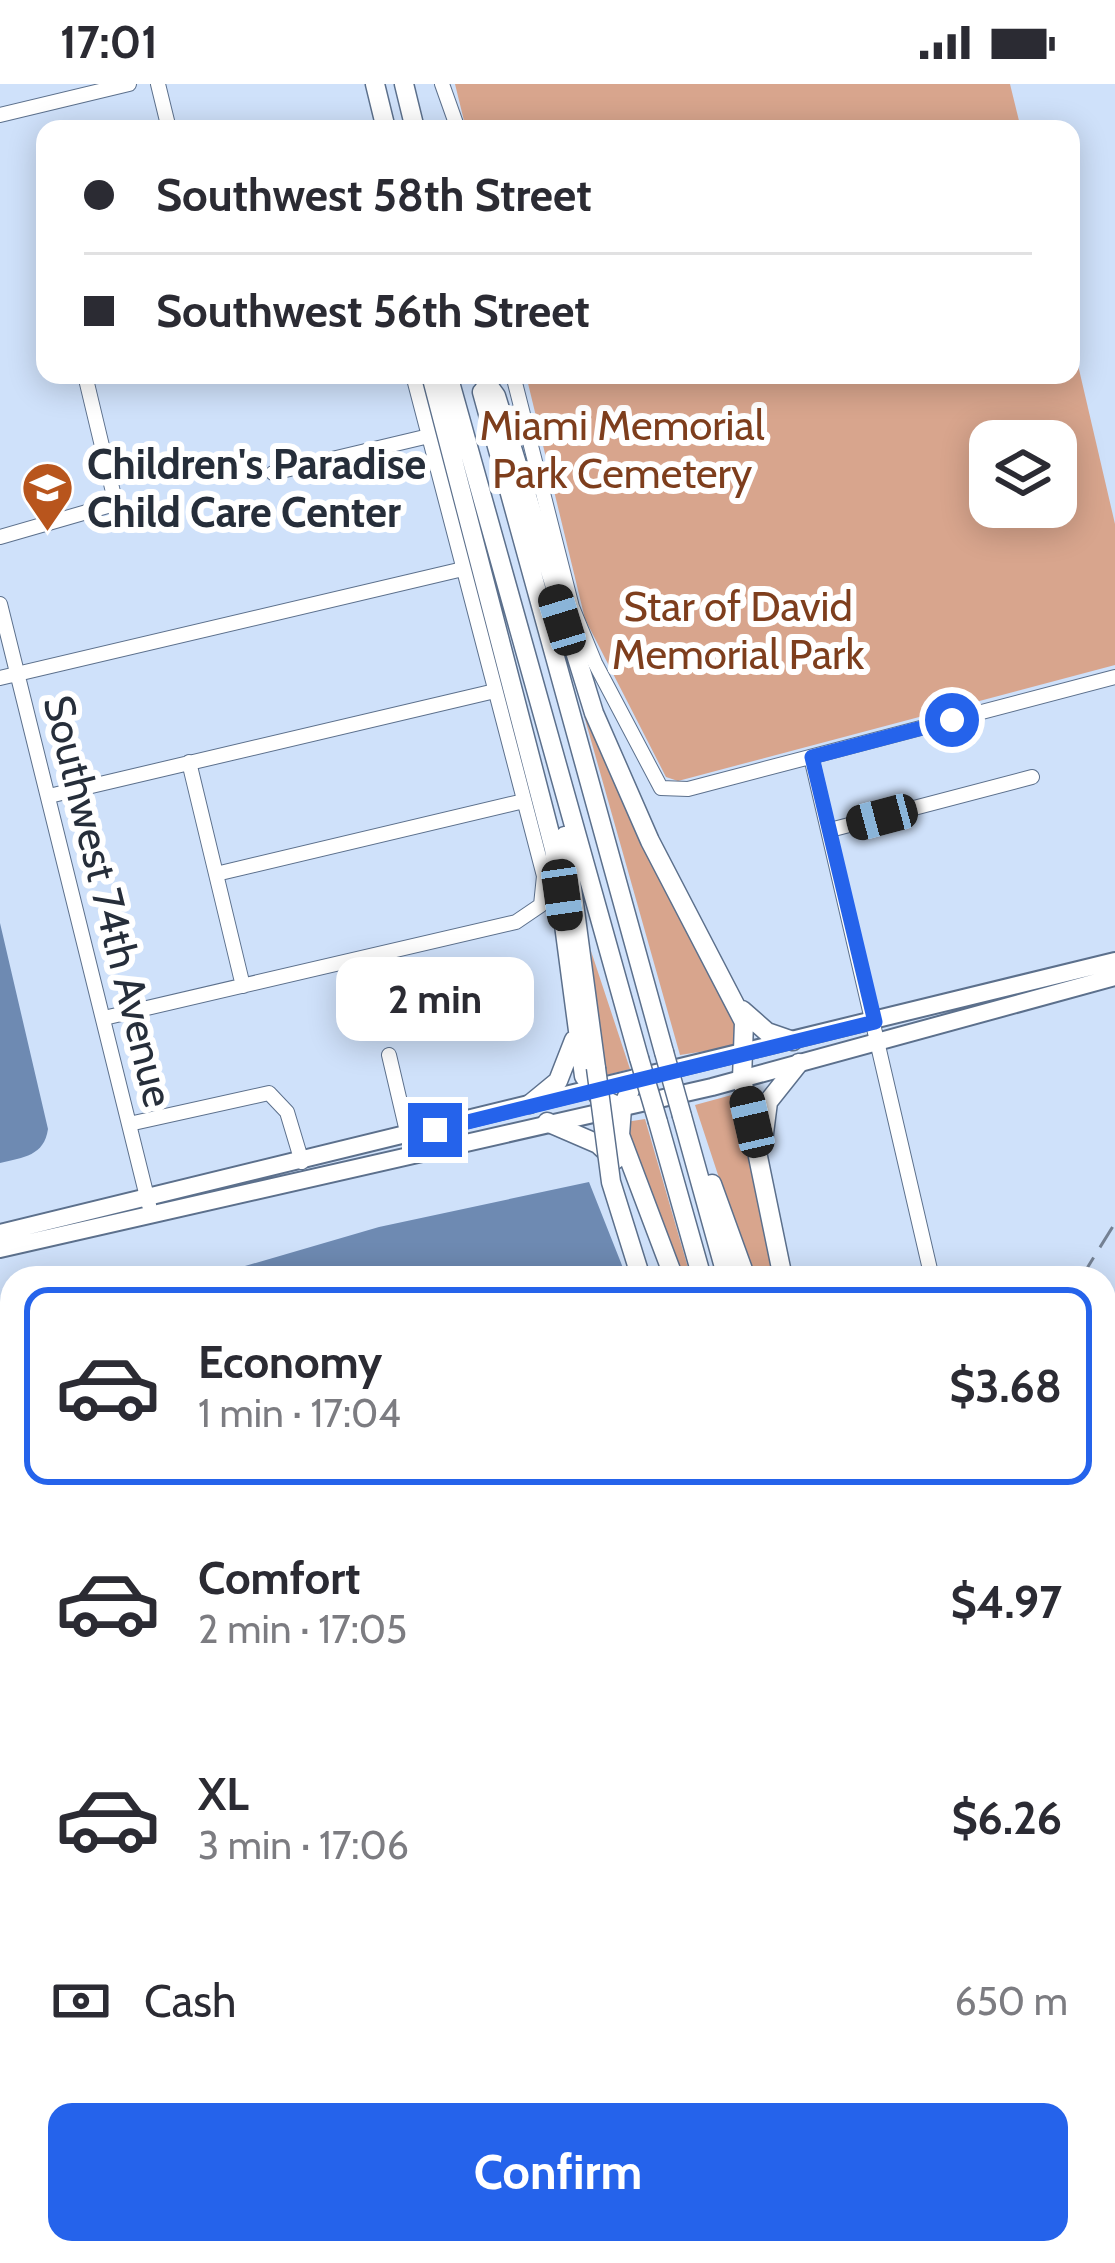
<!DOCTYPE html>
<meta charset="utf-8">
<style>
:root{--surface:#fff;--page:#f7f7f7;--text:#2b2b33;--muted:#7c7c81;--line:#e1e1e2;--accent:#2563eb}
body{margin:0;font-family:Cabin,sans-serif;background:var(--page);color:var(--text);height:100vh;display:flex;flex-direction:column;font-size:45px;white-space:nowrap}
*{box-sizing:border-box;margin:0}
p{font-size:39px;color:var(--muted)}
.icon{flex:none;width:66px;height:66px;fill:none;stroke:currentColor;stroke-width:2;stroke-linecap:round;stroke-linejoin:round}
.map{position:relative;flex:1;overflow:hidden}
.panel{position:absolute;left:0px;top:1182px;width:1116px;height:999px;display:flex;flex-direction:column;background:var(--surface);border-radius:36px 36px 0 0;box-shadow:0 6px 30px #0003}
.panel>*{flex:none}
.banner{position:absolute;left:36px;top:36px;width:1044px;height:264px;border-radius:24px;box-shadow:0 6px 30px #0003;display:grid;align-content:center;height:264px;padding:0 48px;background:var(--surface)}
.tools{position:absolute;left:969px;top:336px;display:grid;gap:24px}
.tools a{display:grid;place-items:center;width:108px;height:108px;border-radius:24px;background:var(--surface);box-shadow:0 6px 30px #0003;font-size:60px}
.end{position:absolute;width:54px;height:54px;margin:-27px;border:15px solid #2563eb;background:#fff;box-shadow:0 0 0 6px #fff}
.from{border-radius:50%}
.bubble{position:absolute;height:84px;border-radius:24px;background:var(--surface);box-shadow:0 6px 30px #0003;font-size:39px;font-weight:800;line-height:84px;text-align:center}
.car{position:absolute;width:36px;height:72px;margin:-36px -18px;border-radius:15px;box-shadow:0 0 9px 3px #0007;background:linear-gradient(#222 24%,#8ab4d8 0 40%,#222 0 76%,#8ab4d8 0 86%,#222 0)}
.banner b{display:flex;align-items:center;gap:42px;height:114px;font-size:45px}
.banner b+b{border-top:3px solid var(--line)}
.banner i{width:30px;height:30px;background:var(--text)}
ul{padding:21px 0 0;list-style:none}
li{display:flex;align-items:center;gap:36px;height:198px;margin:0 24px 18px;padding:0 24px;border:6px solid transparent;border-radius:24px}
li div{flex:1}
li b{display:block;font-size:45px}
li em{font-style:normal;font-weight:800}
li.current{border-color:var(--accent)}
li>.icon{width:108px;height:108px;stroke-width:1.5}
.pay{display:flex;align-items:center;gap:30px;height:132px;padding:0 48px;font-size:45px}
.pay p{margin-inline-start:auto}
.button{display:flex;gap:24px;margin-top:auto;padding:24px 48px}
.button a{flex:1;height:138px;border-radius:24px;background:var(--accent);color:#fff;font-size:48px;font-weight:800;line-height:138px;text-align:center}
.status{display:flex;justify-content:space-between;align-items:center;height:84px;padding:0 60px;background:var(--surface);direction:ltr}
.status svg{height:33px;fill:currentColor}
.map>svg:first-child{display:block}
.green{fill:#d8a58d;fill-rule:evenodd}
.water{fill:#6e8ab2}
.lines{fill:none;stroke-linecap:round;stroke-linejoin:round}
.minor-casing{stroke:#5c708c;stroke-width:16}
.major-casing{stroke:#5c708c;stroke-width:20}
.highway-casing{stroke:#5c708c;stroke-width:21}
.minor{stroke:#fff;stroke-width:14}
.major{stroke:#fff;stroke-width:16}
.highway{stroke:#fff;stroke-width:18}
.rail{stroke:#748193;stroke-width:3;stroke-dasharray:24 12;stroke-linecap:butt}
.highway-bridge-casing{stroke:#5c708c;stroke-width:21;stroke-linecap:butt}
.highway-bridge{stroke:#fff;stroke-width:18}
.route{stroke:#2563eb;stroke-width:15}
.labels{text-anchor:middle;stroke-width:12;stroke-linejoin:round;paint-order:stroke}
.park-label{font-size:42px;fill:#7e3e1d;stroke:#fff}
.poi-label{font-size:42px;font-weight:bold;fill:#262e3a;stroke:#fff;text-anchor:start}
.street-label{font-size:42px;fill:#262e3a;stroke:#fff}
</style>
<div class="status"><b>17:01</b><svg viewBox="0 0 49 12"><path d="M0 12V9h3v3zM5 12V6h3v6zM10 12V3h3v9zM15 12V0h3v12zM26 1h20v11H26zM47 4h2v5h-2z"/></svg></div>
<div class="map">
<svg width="1115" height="2179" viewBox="0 0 1115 2179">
<rect width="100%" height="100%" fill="#cfe1fa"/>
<path class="green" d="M455 0H1010L1021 45H466Z
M1071 251 1115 440V581L678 697 666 693 585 535 526 291H1071ZM990 357H1056V423H990Z
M568 575 737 940 738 962 680 971Z
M591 867 630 985 603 992Z
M739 1009 774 1194H752L695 1021Z
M645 1035 691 1194H681L630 1070 626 1038Z
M1115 1362V2179H984V2169H1104V1384Z"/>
<path class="water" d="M0 839 48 1045C44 1072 24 1073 0 1079Z
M589 1098 627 1194H204L379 1143Z
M12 1231V2016L0 2018V1235Z
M1115 1455V1990L1104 1993V1456Z"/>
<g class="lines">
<defs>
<path id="minor" d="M158 0 169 45
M442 0 458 45
M0 31 129 0
M513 291 572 523 595 579 661 704 688 705 1115 593
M273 389 429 352
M0 453 111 421 113 408 85 291
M0 520 149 1121
M0 594 463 485
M811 673 932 1194
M189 678 243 902
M49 712 495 607
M830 746 1032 693
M216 790 524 717
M104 934 516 838 541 821 544 792 413 291
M389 971 412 1069
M129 1040 269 1009 287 1028 302 1078
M0 2132 12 2129
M143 2169 145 2179
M670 2169 672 2179
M422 2179 428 2169"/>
<path id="major" d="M0 1149 1115 877
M0 1165 712 1003 1115 893"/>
<path id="highway" d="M375 0 386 45
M404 0 415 45
M431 291 554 765 584 992 600 1014 622 1024
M448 291 639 974
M481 291 496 312 594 629 650 757 744 938 742 995 783 1194
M482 308 664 968
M565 752 596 984
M742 926 767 948 793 957
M635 995 622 1024 620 1051 674 1194
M530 1020 558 997 574 956
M682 1032 727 1194
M547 1038 598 1060 615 1076
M658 1038 702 1194
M763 1057 768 1018 799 979
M712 1100 746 1194
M1104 1243 1115 1225
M1104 1292 1115 1273
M790 2169 792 2179
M823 2169 826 2179
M837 2169 839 2179
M864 2169 866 2179
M890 2169 892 2179
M924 2169 925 2179
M950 2169V2179
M965 2169V2179"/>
</defs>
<use href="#minor" class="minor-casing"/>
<use href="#major" class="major-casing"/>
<use href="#highway" class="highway-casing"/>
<use href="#minor" class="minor"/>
<use href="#major" class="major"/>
<use href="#highway" class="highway"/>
<path class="rail" d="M1081 1194 1115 1139
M462 2179 468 2169"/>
<defs>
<path id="highway-bridge" d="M664 968 682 1032
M639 974 658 1038
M596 984 611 1098 641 1194"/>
</defs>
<use href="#highway-bridge" class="highway-bridge-casing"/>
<use href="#highway-bridge" class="highway-bridge"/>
</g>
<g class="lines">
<path class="route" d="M435 1046 875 938 812 673 952 636"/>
</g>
<defs>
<symbol id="school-pin" viewBox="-11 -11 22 30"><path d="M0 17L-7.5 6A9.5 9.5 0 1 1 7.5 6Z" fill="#b8551d" stroke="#fff"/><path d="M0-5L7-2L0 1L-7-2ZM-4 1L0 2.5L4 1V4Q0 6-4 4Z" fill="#fff"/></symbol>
</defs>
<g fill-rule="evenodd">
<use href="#school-pin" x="18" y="374" width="59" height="81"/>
</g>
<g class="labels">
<g class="park-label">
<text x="622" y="356">Miami Memorial<tspan x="622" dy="48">Park Cemetery</tspan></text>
<text x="738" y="537">Star of David<tspan x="738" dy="48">Memorial Park</tspan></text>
</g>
<g class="poi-label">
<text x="87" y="395">Children's Paradise<tspan x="87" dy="48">Child Care Center</tspan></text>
</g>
<g class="street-label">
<text transform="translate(109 817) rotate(76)" y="15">Southwest 74th Avenue</text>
</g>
</g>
</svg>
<div class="tools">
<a><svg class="icon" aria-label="layers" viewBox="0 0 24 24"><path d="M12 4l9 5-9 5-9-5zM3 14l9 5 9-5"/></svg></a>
</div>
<i class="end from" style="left:952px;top:636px"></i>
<i class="end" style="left:435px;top:1046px"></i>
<div class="bubble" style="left:336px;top:873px;width:198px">2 min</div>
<i class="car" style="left:562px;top:536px;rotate:343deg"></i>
<i class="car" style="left:882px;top:733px;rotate:255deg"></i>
<i class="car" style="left:562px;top:811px;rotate:172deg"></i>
<i class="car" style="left:752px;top:1038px;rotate:347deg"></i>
<div class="banner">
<b><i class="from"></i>Southwest 58th Street</b>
<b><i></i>Southwest 56th Street</b>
</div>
<section class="panel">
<ul>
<li class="current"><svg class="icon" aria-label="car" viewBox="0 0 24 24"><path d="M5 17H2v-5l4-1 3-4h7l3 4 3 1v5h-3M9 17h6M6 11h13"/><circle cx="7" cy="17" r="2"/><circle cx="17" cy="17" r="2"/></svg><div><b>Economy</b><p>1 min · 17:04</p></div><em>$3.68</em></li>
<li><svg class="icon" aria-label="car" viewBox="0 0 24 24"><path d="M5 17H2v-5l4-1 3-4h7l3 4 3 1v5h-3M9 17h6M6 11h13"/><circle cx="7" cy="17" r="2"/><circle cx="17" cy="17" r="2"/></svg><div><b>Comfort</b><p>2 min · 17:05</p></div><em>$4.97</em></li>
<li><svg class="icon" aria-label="car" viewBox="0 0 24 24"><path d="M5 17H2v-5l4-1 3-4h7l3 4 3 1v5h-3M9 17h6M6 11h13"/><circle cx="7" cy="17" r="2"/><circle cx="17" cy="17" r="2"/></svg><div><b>XL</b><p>3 min · 17:06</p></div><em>$6.26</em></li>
</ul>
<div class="pay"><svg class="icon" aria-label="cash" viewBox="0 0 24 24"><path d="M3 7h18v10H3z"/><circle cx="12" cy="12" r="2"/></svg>Cash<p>650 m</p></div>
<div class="button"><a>Confirm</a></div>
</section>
</div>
